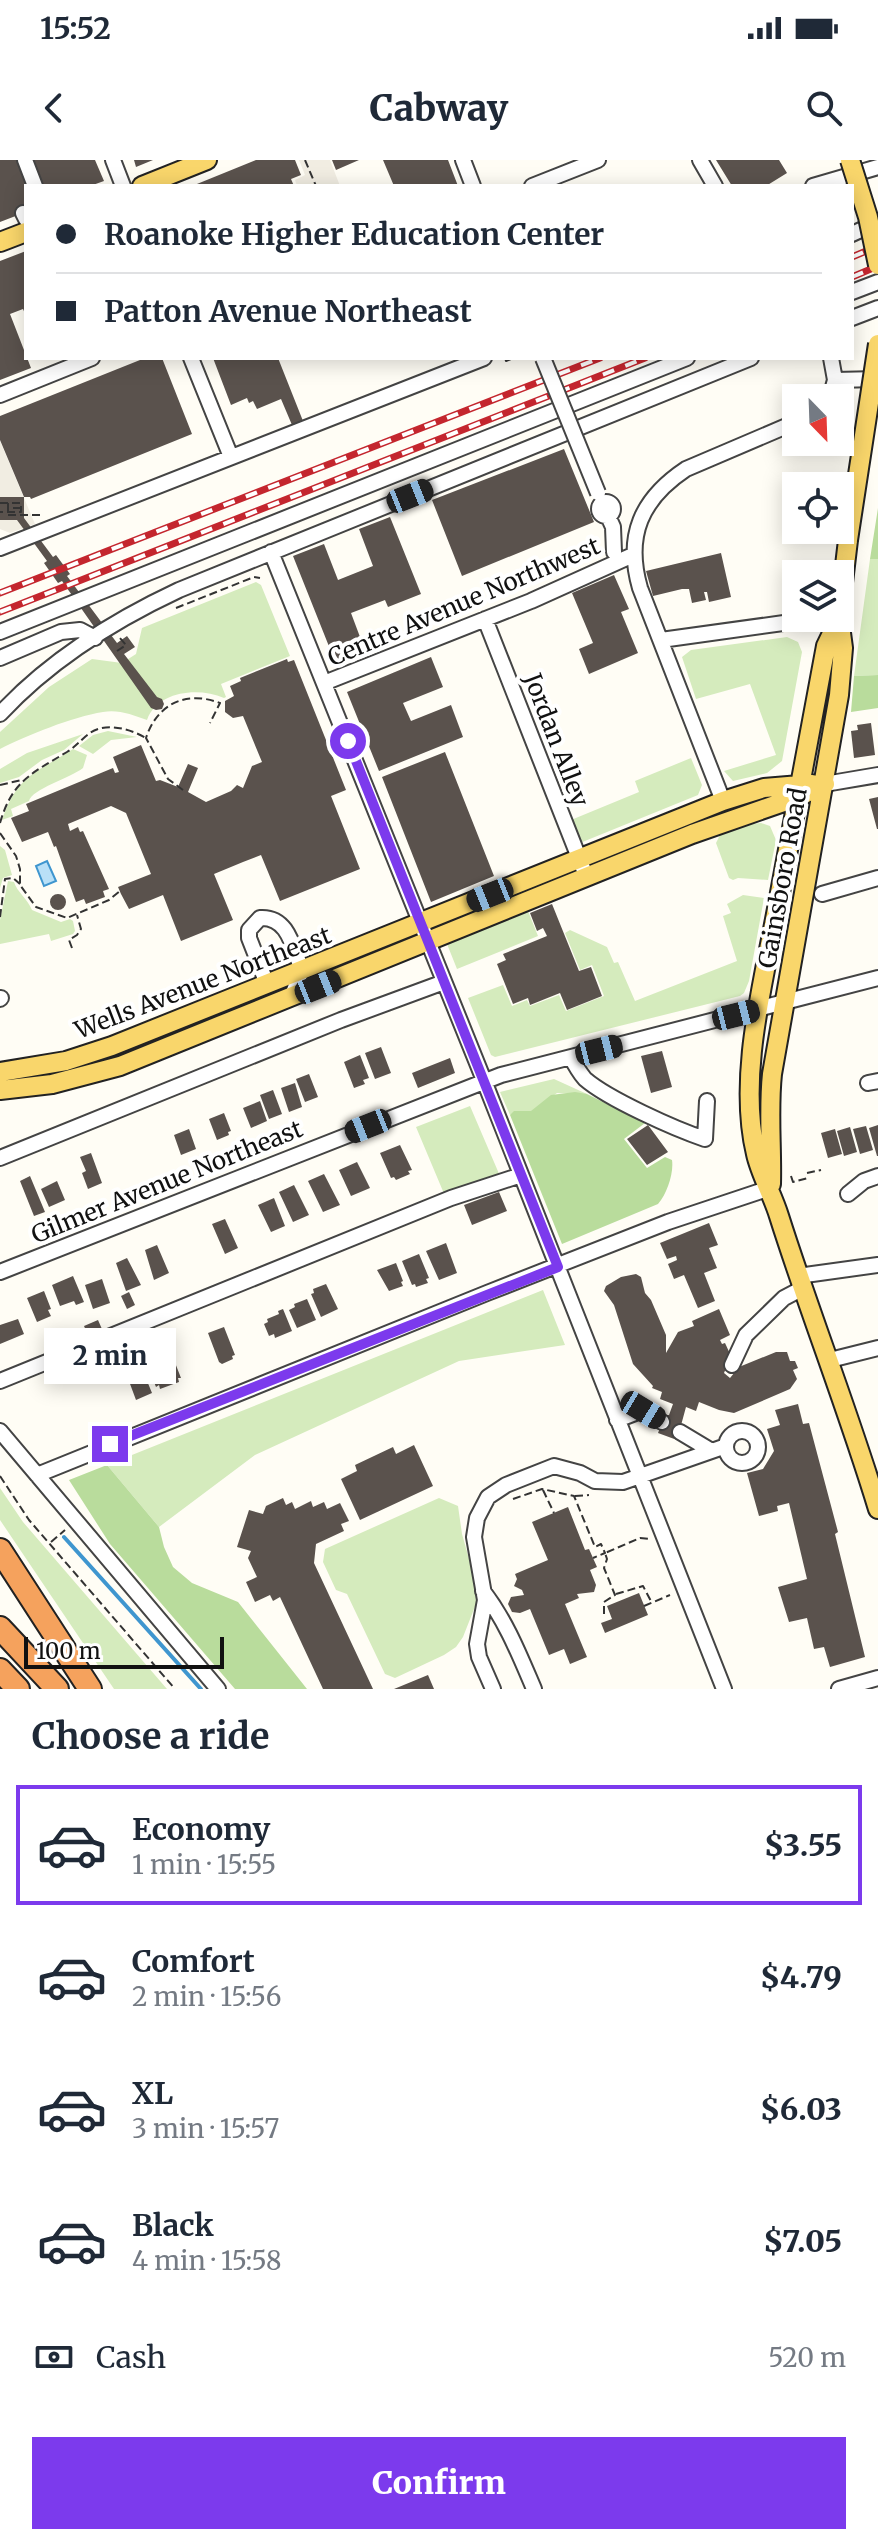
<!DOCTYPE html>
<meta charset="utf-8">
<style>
:root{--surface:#fff;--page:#f2f2f3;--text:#1f2937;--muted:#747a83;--line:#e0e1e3;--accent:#7c3aed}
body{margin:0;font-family:Merriweather,serif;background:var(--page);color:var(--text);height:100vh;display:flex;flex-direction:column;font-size:30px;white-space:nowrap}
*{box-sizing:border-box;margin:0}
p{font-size:26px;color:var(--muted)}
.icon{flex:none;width:44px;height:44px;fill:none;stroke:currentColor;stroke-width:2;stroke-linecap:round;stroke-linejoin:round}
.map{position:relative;height:1529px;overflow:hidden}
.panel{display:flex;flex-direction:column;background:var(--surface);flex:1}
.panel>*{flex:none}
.top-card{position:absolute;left:24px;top:24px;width:830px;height:176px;border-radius:0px;box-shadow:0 4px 20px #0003;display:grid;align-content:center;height:176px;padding:0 32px;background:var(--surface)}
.needle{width:52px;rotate:157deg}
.buttons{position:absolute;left:782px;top:224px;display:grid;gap:16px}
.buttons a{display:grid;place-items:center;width:72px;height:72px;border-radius:0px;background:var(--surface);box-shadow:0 4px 20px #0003;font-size:40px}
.scale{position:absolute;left:24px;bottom:20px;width:200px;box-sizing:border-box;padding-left:8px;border:4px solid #111;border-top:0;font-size:22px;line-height:28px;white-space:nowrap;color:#111;-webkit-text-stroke:6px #fff;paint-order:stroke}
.end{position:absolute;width:36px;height:36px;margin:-18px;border:10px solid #7c3aed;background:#fff;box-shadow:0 0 0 4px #fff}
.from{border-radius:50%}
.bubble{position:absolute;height:56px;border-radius:0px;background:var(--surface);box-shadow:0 4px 20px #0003;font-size:26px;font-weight:800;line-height:56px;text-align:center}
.car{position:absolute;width:24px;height:48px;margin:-24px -12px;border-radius:10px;box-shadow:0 0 6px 2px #0007;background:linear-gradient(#222 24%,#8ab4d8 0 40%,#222 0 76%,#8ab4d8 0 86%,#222 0)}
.top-card b{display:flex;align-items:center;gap:28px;height:76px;font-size:30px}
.top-card b+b{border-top:2px solid var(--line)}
.top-card i{width:20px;height:20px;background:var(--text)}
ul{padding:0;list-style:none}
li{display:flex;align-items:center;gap:24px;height:120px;margin:0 16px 12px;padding:0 16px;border:4px solid transparent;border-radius:0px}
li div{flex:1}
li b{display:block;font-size:30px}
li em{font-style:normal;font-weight:800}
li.on{border-color:var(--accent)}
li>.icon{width:72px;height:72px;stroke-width:1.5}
h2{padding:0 32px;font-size:36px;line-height:96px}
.pay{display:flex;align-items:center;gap:20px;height:88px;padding:0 32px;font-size:30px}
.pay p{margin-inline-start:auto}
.primary-button{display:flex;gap:16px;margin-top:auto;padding:16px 32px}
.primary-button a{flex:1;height:92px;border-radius:0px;background:var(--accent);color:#fff;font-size:32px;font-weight:800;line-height:92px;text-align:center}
.status{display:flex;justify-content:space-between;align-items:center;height:56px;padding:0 40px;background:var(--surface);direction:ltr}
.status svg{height:22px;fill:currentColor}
header{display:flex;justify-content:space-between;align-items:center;height:104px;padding:0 32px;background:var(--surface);font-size:36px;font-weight:800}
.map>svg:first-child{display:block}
.green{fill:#d5ebbd}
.forest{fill:#b9dc9c}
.plaza{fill:#f1ede2}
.water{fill:#b9e0f7;stroke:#3f96cf;stroke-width:2}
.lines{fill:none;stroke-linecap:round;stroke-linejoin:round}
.stream{stroke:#3f96cf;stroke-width:4}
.building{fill:#5a524d}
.minor-casing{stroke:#444;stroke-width:18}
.major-casing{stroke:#222;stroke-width:22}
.highway-casing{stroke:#222;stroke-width:26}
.path{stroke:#333;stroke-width:2;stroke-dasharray:8 4;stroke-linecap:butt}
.minor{stroke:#fff;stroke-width:14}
.major{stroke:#f9d66b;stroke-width:18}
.highway{stroke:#f5a25d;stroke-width:22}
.rail-casing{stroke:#c4262e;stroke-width:7}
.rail{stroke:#fff;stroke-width:4;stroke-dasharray:12;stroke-linecap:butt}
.minor-bridge-casing{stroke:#444;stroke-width:18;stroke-linecap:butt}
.major-bridge-casing{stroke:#222;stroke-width:22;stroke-linecap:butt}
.minor-bridge{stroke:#fff;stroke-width:14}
.major-bridge{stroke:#f9d66b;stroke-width:18}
.route{stroke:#7c3aed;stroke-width:10}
.labels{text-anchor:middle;stroke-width:8;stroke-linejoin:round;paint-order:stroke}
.street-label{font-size:24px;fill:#111;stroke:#fff}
</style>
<div class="status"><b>15:52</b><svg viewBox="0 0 49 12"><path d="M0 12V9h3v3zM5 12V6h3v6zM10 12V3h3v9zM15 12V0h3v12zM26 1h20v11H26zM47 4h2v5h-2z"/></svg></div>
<header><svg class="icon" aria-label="back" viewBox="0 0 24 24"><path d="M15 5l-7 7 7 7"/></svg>Cabway<svg class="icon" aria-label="search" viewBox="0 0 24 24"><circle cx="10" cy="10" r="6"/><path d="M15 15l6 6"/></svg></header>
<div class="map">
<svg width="878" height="1529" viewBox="0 0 878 1529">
<rect width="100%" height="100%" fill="#fffdf5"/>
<path class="green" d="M870 399H878V515L854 516Z
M256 422 261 425 290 496 221 524 226 537 224 538C198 527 158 531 147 560 133 555 118 549 103 552 72 557 28 575 0 589V572L49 527 92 499 122 503 136 494 142 468Z
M787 477 798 482 802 492 782 601 767 613 733 621 724 611 776 595 750 524 696 539 682 497 691 490Z
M108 571 137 577 111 580 93 594 79 586 93 575Z
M83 574 64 590 42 600 19 617 0 623V609L27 593Z
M73 589 87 595 83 608C70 618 32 629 29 641L11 649 13 656 2 660C17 615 36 613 73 589Z
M691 598 702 625 698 635 580 683 571 660 639 632 635 621Z
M761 663 770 666 776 680 768 720 738 718 733 720 729 718 716 683 720 675 750 664Z
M0 686 5 690 12 715 3 718 0 728Z
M8 721 14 722C17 732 27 738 32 750L61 762 70 759 73 761 75 771 73 774 51 781 49 774 0 784V760Z
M743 735 764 738 749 821 744 833 740 836 495 897 491 895 468 838 503 825 512 846 527 840 530 846 559 835 566 851 604 836 592 805 580 810 565 773 570 770 607 787 614 803 618 802 635 841 737 801 723 756 731 753 727 744Z
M528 751 538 776 457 809 447 784Z
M554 919 587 934 557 933 532 951H517L510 955 500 932Z
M470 946 500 1016 445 1036 416 967Z
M543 1130 565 1185 459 1201 255 1295 159 1367 107 1305Z
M0 1328 23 1362 167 1529H114L0 1360Z
M439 1338 458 1346 462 1374 477 1427 476 1444 463 1477 456 1487 444 1495 395 1518 385 1514 347 1434 336 1430 323 1402 325 1389Z"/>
<path class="forest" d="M878 348V399H870Z
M878 515V548L851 552 854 516Z
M575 932 587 934 645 963 624 979 647 1008 665 997 672 1000C674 1013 667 1034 658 1044L562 1084 510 955 514 951H531L551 935Z
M107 1305 159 1367 164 1387 173 1407 192 1423 238 1442 307 1529H235L110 1384 69 1320Z"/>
<path class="plaza" d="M299 0H330L340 26H297L295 20 305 15Z
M0 281 35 364 10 373 0 369Z"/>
<path class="water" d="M47 701 56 721 44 726 36 706Z"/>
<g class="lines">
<path class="stream" d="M64 1377 201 1529"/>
</g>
<path class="building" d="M0 0H23L33 26H26V52L0 62Z
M27 0H95L104 21 90 26H37Z
M134 0H153L136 7Z
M256 0H295L301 15 291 19 294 26H192Z
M332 0H359L336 10Z
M383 0H448L458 26H394Z
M716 0H779L787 13 766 26H732Z
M26 91V156L23 149 10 154 31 208 0 220V101Z
M145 198H162L192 274 31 339 30 337H24L0 280V256Z
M213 198H278L303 261 292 265 281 239 257 249 253 241 249 243 247 238 231 245Z
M564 289 594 362 462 416 432 340Z
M0 337H24V358L53 397 56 395 70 414 67 416 117 483 127 476 135 487 124 494 157 537 162 539 164 544 162 549 156 550 151 548 62 421 58 423 44 403 47 401 17 360H0Z
M390 357 421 434 388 447 385 440 351 453 366 493 336 504 293 396 324 384 338 420 373 406 359 369Z
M721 393 731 437 709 442 707 432H704L706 440 692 443 689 429H682L653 436 646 411Z
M614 415 629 449 621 452 638 493 589 514 579 489 593 483 572 433Z
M431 497 443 527 403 543 411 561 451 545 463 577 379 611 347 532Z
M287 499 288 502 294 500 346 630 331 636 360 709 280 741 261 695 243 702 214 714 233 760 181 781 163 735 129 749 121 734 118 727 151 714 126 653 111 646 68 664 70 671 78 667 80 672 83 671 109 729 103 731 105 737 86 744 84 739 76 742 56 686 54 687 48 672 22 682 11 658 29 651 26 644 113 608 115 613 119 612 113 597 141 585 156 621 160 620 178 627 188 604 198 608 188 632 206 642 231 631 237 625 243 628 252 606 262 602 243 556 233 558 225 552V541L234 536 230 526 241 521 240 518Z
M871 563 875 595 854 598 851 571 858 570 857 565Z
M445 592 494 716 431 742 382 617Z
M878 637V669H877L869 639Z
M50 742a8 8 0 1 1 16 0a8 8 0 1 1-16 0Z
M552 744 579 811 591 807 602 836 567 850 560 833 530 845 528 838 513 844 497 804 506 800 503 794 547 776 543 768 537 771 530 753Z
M381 887 391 913 375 919 365 893Z
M662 891 672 927 651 933 641 896Z
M360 895 369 918 363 920 365 924 354 928 344 902Z
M450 898 455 913 418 928 412 913Z
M309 914 318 937 305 942 296 919Z
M295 923 302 947 289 952 281 928Z
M273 930 282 954 269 959 260 935Z
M260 941 267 961 251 968 243 948Z
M224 953 231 971 228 972 229 975 217 980 209 959Z
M648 965 668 992 647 1005 627 979Z
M878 965V996H877L869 968Z
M866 966 873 990 860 994 853 969Z
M850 967 857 992 844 996 837 971Z
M189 969 196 989 181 995 174 975Z
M835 969 842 994 828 998 821 973Z
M400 985 412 1010 408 1011 410 1014 396 1020 394 1017 391 1018 380 993Z
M91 993 102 1023 88 1029 82 1013 86 1011 80 997Z
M357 1002 370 1028 351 1036 339 1010Z
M324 1014 340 1045 323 1052 308 1021Z
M30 1016 45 1052 34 1056 20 1021Z
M57 1021 65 1040 49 1047 41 1029Z
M294 1025 309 1055 293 1062 279 1032Z
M499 1032 507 1051 472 1065 464 1045Z
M274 1038 285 1066 271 1072 258 1045Z
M225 1059 238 1088 225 1094 212 1064Z
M709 1063 718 1085 709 1088 717 1108 704 1113 715 1141 698 1148 684 1115 674 1119 668 1104 677 1100 676 1096 667 1099 660 1083Z
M446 1083 457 1113 439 1120 426 1091Z
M157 1085 169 1113 154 1120 145 1090Z
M419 1094 429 1118 426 1119 428 1123 416 1127 415 1124 412 1125 402 1101Z
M127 1098 141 1125 126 1131 116 1103Z
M396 1103 403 1121 401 1122 403 1126 389 1131 377 1110Z
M636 1114 641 1117 645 1133 651 1140 666 1175V1193L678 1172 694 1166 692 1161 719 1149 730 1175 720 1180 722 1184 725 1183 731 1196 724 1213 730 1218 739 1207 776 1192H787L790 1201H795L798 1208 793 1210 797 1219 790 1229 734 1253 719 1250 699 1242 696 1251 686 1247 677 1280 658 1273 665 1255H669L673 1244 660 1239 662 1232 652 1228 653 1226 633 1204 614 1145 604 1131 606 1126 621 1117Z
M73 1116 84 1142 76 1145 74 1141 60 1146 52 1125Z
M102 1119 110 1143 93 1149 85 1125Z
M326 1124 338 1149 321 1157 311 1134 314 1133 313 1129Z
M44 1131 51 1149 48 1150 51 1156 37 1162 27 1138Z
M129 1132 135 1145 127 1149 121 1136Z
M307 1139 316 1160 297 1168 289 1150 295 1147 294 1144Z
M283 1149 292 1171 275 1178 274 1174 269 1176 264 1164 268 1162 267 1159 279 1154 278 1151Z
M18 1159 24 1174 0 1184V1165Z
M98 1160 105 1176 91 1182 84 1166Z
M147 1166 153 1179 138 1185 133 1172Z
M224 1167 235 1195 232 1196 233 1199 222 1204 219 1202 208 1173Z
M170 1190 181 1218H178L179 1222 160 1229 159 1225 156 1227 145 1199Z
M138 1199 152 1233 136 1240 123 1205Z
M798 1244 803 1264 809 1263 838 1372 835 1374 865 1497 830 1507 824 1487 814 1489 807 1458 789 1462 778 1427 807 1419 789 1343 777 1346 778 1351 759 1356 747 1313 763 1309 774 1291 767 1269 780 1265 775 1250Z
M414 1285 433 1326 360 1360 341 1319 357 1311 355 1305 393 1287 396 1294Z
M283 1338 286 1345 292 1342 295 1349 311 1341 313 1347 324 1342 327 1349 340 1343 349 1361 341 1364 344 1371 316 1384 314 1403 373 1529H323L280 1437 273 1441 270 1435 255 1442 246 1422 257 1417 248 1398 251 1391 237 1387 249 1350 263 1354 266 1346Z
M568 1347 585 1390 589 1389 597 1407 590 1410 596 1425 594 1432 577 1434 579 1438 565 1444 587 1497 570 1504 564 1489 549 1495 530 1449 520 1453 512 1452 508 1444 511 1437 524 1435 522 1430 514 1426 517 1419 515 1414 548 1400 532 1362Z
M639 1433 648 1455 605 1473 601 1463 612 1459 607 1446Z
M428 1515 434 1529H394Z"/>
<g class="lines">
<defs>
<path id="minor" d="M25 0 35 26
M113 0 123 26
M463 0 473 26
M700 0 715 26
M532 26 598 0
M813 26 878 7
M23 53 26 59
M852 74 878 62
M852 132 878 122
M852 158 878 148
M191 198 231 297
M835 220 878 219
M0 235 92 198
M830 238 835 220 831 198
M599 349a7 7 0 1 1 14 0a7 7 0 1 1-14 0Z
M608 356 613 367 614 392
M0 388 484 198
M271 392 479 908 724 1529
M485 459 583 708
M0 472 687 198
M661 480 805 460 839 459
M0 498 61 472 80 470 95 478
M324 523 531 441 633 395
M0 554C49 501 115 460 179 430L751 198
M825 624 878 615
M723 641 640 428C625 376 641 339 686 309L796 262
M822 734 878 718
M267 824 249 778V770L260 758C289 756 293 789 302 810L291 838
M0 839 1 838
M571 897C575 905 579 912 585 919 608 939 675 969 705 979L707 941
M868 923 878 921
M0 998 341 860 444 822
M848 1034 864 1021 878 1016
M0 1112 501 915 878 818
M798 1116 878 1105
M830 1200 878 1188
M732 1205 746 1175 784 1138 803 1128
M0 1221 451 1038 521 1015
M617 1260 643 1250 662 1262
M0 1271 218 1529
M726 1287a16 16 0 1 1 32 0a16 16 0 1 1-32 0Z
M680 1272 710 1290
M37 1315 487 1133 668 1062 770 1028
M483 1431C506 1461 519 1494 534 1529
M493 1529 479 1497 477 1484 485 1440 474 1377 477 1358 488 1337 506 1325 554 1306 580 1313 595 1321 623 1322 726 1286
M839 1529 878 1518"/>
<path id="major" d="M142 26 207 0
M0 82 26 72
M840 448 848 380
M839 459 826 486C810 575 793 664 776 754 762 828 738 919 756 994 760 1013 773 1036 779 1056 810 1154 848 1250 878 1349
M0 912 66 901 112 886 723 641 764 628 812 624
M0 930 52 924 120 906 692 674 798 637 825 624
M771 1024C772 987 768 951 772 914L839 535 843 488 839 458"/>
<path id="highway" d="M0 1390 90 1529
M0 1468 57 1529
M0 1510 18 1529"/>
</defs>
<use href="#minor" class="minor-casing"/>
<use href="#major" class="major-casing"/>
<use href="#highway" class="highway-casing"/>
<path class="path" d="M305 0 316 26
M505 198 506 201 514 198
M0 343H21V352H0
M8 343V355H42
M13 348H20
M176 448 254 417 260 418
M117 491 126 485 120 478
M0 625 22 620
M183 630 168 619 146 578C157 544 186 530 220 543L210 563
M0 663C12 621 32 613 67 592 75 587 79 582 86 576 102 561 129 568 146 578
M0 673 16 696 20 709V725L36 747 67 758 109 740 120 731
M0 757 5 719 13 718 20 724
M72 788 69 780 77 775 81 769 77 755
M807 1013 821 1010
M791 1016 793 1022 808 1018
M0 1316 29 1360 175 1529
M543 1330 554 1353
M575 1336 589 1335
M513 1339 542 1329 574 1336 595 1387 601 1384 605 1393 593 1398
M51 1382 65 1370
M616 1434 643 1426 652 1443
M644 1446 670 1435
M604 1454V1442L615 1435 604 1408 607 1399 605 1393 640 1378 650 1379"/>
<use href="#minor" class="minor"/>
<use href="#major" class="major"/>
<use href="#highway" class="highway"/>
<defs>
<path id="rail" d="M852 97 878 86
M852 117 878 106
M0 433 600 198
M0 452 645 198"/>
</defs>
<use href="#rail" class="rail-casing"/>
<use href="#rail" class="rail"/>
<defs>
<path id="minor-bridge" d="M543 198 598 333"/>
<path id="major-bridge" d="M850 0 868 57 878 105
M848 380 878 184"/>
</defs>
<use href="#minor-bridge" class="minor-bridge-casing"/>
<use href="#major-bridge" class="major-bridge-casing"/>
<use href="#minor-bridge" class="minor-bridge"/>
<use href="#major-bridge" class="major-bridge"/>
</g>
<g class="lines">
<path class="route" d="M110 1284 558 1107 348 581"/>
</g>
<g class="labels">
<g class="street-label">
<text transform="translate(464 442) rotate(-23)" y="8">Centre Avenue Northwest</text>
<text transform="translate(556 580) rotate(69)" y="8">Jordan Alley</text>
<text transform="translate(783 718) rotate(-80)" y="8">Gainsboro Road</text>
<text transform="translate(203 823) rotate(-21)" y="8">Wells Avenue Northeast</text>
<text transform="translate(167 1022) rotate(-22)" y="8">Gilmer Avenue Northeast</text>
</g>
</g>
</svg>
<div class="buttons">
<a><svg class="needle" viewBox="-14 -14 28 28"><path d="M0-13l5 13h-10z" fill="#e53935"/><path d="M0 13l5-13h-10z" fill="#747a83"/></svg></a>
<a><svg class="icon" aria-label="locate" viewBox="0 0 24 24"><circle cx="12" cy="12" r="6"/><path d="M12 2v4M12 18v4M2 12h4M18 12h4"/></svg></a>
<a><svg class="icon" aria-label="layers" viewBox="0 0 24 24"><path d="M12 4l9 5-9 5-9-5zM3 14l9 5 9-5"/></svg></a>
</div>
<div class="scale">100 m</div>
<i class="end from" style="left:348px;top:581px"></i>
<i class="end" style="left:110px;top:1284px"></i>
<div class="bubble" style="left:44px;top:1168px;width:132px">2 min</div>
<i class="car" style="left:410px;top:336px;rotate:68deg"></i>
<i class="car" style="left:490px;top:735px;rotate:248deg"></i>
<i class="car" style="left:318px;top:827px;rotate:68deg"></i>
<i class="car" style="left:736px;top:855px;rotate:76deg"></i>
<i class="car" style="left:599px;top:890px;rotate:76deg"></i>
<i class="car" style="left:368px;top:966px;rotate:248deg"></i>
<i class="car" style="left:643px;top:1250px;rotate:121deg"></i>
<div class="top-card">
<b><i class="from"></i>Roanoke Higher Education Center</b>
<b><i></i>Patton Avenue Northeast</b>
</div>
</div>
<section class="panel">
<h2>Choose a ride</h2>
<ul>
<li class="on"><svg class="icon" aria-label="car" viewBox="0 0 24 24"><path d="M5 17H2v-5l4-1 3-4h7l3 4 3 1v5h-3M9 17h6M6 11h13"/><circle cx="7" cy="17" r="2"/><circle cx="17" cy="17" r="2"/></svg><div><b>Economy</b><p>1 min · 15:55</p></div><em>$3.55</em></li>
<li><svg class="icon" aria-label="car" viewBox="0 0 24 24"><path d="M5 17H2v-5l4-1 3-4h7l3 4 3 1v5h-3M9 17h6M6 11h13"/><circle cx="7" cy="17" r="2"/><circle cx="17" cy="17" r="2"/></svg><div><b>Comfort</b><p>2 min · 15:56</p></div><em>$4.79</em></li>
<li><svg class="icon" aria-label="car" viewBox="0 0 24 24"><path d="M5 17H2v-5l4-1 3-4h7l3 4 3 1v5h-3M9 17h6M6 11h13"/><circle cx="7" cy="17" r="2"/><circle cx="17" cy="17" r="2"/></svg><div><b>XL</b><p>3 min · 15:57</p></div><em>$6.03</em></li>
<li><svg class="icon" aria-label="car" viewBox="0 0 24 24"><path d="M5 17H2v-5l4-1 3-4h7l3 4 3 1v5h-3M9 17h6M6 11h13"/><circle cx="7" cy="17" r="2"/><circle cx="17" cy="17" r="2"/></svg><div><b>Black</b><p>4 min · 15:58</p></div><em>$7.05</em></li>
</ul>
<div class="pay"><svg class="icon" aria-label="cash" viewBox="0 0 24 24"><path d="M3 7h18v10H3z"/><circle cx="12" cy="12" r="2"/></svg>Cash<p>520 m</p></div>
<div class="primary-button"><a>Confirm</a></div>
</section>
